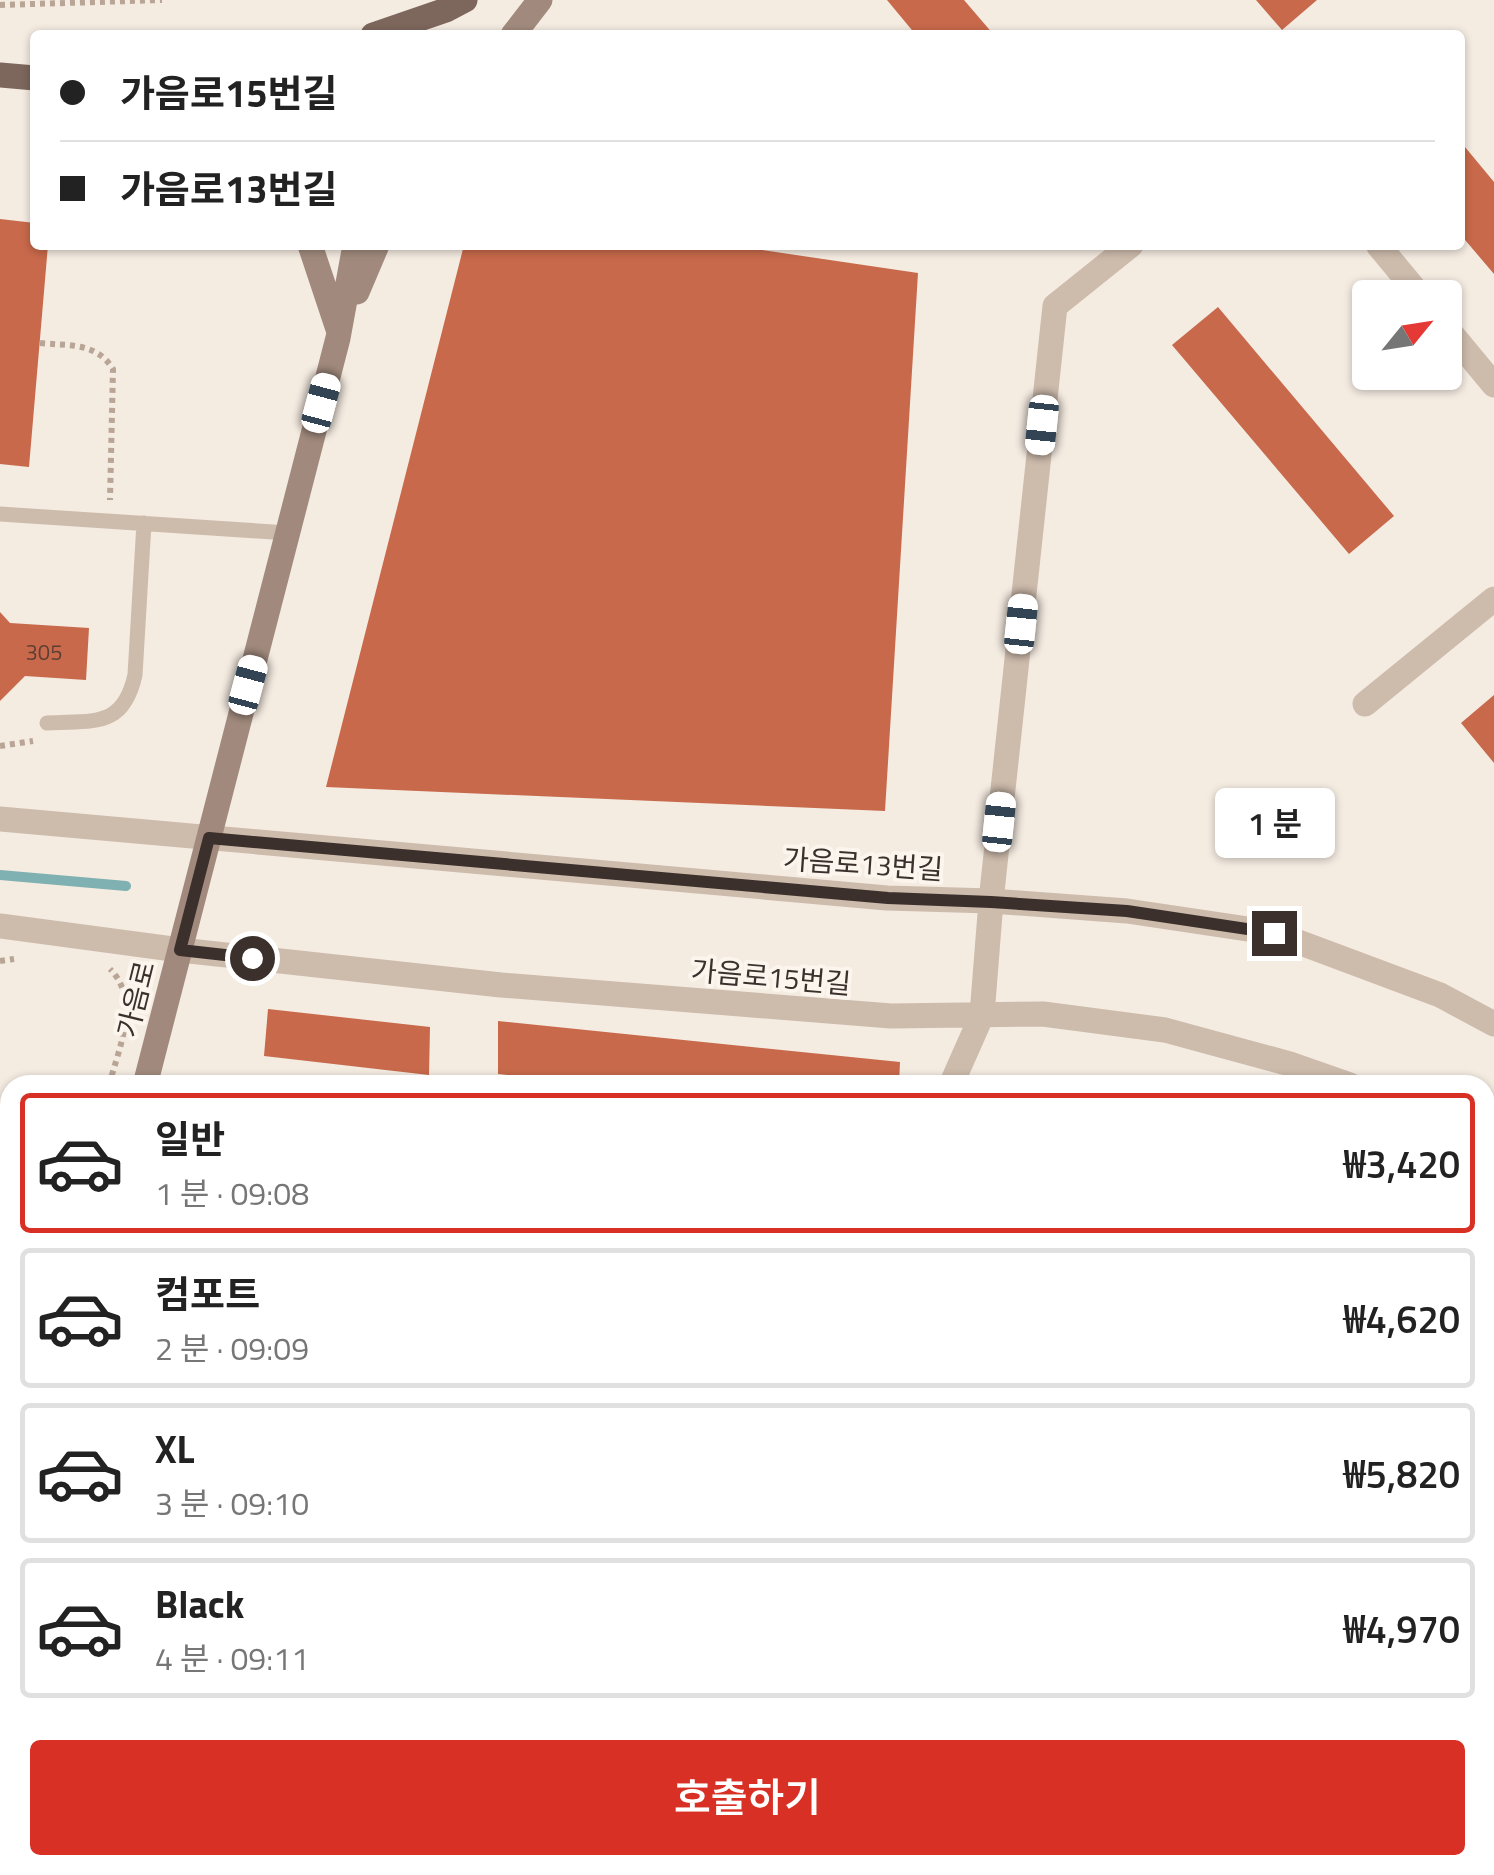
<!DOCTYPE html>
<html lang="ko">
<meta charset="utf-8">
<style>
:root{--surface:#fff;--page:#f2f2f2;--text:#222;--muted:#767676;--line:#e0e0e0;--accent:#d93025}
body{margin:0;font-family:"Titillium Web","Noto Sans KR",sans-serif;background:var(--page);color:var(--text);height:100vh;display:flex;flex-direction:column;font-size:38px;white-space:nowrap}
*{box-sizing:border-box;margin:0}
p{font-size:32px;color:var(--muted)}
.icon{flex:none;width:55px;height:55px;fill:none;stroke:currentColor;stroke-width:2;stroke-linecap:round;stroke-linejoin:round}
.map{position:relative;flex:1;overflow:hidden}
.details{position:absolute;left:0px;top:1075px;width:1495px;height:800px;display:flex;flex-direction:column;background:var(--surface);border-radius:30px 30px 0 0;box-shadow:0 2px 8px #0004}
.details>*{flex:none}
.hud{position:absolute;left:30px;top:30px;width:1435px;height:220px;border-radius:10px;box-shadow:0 2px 8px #0004;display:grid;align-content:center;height:220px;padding:0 30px;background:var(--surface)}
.needle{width:65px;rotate:60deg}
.fabs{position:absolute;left:1352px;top:280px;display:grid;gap:20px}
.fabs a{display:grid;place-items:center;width:110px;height:110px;border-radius:10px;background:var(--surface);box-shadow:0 2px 8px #0004;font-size:50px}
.end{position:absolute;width:45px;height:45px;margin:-22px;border:12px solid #3b302b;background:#fff;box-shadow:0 0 0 5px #fff}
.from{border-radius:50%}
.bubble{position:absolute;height:70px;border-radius:10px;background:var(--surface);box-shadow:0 2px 8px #0004;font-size:32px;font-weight:600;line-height:70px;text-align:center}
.car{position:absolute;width:30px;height:60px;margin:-30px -15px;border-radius:12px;box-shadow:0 0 8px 2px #0007;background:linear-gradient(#fff 24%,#345 0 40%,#fff 0 76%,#345 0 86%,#fff 0)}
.hud b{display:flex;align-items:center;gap:35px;height:95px;font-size:38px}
.hud b+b{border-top:2px solid var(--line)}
.hud i{width:25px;height:25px;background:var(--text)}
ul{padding:18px 0 0;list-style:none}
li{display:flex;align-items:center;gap:30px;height:140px;margin:0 20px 15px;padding:0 10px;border:5px solid var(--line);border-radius:10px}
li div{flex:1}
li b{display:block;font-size:38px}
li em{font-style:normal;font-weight:600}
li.active{border-color:var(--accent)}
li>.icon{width:90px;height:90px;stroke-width:1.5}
.cta{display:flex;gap:20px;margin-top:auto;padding:20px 30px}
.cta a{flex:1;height:115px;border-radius:10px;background:var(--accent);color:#fff;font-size:40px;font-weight:600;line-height:115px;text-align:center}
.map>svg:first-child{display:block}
.green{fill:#b8c4a0}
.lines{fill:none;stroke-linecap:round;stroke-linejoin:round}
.stream{stroke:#7fb0b2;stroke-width:10}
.building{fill:#c8694b}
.path{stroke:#b9a596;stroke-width:6;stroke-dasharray:5 5;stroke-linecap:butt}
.lane{stroke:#cdbbac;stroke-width:15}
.street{stroke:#cdbbac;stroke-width:25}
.secondary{stroke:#a18a7d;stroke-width:25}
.primary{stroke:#7d675c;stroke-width:25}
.route{stroke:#3b302b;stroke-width:12}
.labels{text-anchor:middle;stroke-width:8;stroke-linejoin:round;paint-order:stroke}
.number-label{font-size:22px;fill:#5e3e33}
.street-label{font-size:28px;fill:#3b302b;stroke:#fbf5ee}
</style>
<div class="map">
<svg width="1494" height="1875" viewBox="0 0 1494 1875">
<rect width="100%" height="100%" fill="#f4ebe1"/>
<path class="green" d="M1494 1349V1556L1485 1552V1364Z"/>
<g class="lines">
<path class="stream" d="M0 875 126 886"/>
</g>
<path class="building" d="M887 0H964L994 35H916Z
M1256 0H1317L1282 30Z
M1460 141 1494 182V274L1460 234Z
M0 219 35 223V245H48L29 467 0 464Z
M464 245H728L918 273 885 811 326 787Z
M1218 307 1394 516 1349 554 1172 345Z
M0 612 10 623 89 628 86 680 25 676 0 701Z
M1494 695V763L1461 723Z
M268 1009 430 1027 429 1075 264 1056Z
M498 1021 900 1062 899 1085H607L498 1074Z
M1485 1607 1494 1611V1658L1485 1654Z
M297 1865H682V1875H368L297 1868Z
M1301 1865H1414L1438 1875H1324Z"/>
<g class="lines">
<path class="path" d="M0 5 162 0
M40 343C69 346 96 342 113 369L110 500
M0 746 33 741
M0 961 14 959
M109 1085C119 1048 141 1000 110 969
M0 1489 10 1453"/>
<path class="lane" d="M0 514 288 533
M47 723C93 720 123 729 135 675L144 523
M0 1513 10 1515"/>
<path class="street" d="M1378 245 1422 298
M1445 326 1494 385
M1365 704 1494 599
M0 819 887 898 991 901 1127 911 1274 933 1440 995 1494 1024
M0 926 180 950 501 985 891 1016 1043 1014 1165 1030 1290 1064 1350 1085
M951 1085 982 1015 991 901 1055 306 1131 245
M1485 1149 1494 1154
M720 1875 721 1865"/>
<path class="secondary" d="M513 35 540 0
M310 245 338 329
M357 292 377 245
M145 1085 338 338 355 245
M0 1649 10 1611"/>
<path class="primary" d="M373 35 446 10 465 0
M0 75 35 78"/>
</g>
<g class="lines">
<path class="route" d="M252 958 180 950 209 838 888 898 991 902 1127 911 1274 933"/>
</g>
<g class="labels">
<g class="number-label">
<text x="44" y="660">305</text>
</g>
<g class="street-label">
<text transform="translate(863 864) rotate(4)" y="10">가음로13번길</text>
<text transform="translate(771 977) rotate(5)" y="10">가음로15번길</text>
<text transform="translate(136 999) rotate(-76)" y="10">가음로</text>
</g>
</g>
</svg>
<div class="fabs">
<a><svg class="needle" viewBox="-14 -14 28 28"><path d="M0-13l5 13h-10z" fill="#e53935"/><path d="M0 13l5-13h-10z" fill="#767676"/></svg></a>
</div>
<i class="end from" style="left:252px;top:958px"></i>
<i class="end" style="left:1274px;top:933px"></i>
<div class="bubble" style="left:1215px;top:788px;width:120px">1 분</div>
<i class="car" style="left:321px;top:403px;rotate:15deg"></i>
<i class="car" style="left:1042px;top:425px;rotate:186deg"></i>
<i class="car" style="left:1021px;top:624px;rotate:6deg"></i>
<i class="car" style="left:248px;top:685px;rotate:15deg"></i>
<i class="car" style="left:999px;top:822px;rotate:6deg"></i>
<div class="hud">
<b><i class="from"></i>가음로15번길</b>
<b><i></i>가음로13번길</b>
</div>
<section class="details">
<ul>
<li class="active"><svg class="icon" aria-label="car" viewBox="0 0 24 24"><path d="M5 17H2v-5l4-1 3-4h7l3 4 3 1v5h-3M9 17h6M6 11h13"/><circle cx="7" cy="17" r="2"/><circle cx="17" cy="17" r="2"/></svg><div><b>일반</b><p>1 분 · 09:08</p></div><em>₩3,420</em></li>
<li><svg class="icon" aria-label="car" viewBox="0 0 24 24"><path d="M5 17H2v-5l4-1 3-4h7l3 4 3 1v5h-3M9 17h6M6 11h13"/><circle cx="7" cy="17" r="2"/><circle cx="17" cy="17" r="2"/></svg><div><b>컴포트</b><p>2 분 · 09:09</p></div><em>₩4,620</em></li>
<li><svg class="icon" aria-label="car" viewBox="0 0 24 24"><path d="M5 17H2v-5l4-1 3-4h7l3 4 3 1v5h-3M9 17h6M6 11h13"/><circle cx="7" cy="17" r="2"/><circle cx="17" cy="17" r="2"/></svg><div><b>XL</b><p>3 분 · 09:10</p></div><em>₩5,820</em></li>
<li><svg class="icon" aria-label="car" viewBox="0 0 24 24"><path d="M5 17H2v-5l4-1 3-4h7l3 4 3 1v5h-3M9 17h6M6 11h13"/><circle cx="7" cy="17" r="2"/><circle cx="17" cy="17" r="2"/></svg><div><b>Black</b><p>4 분 · 09:11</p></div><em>₩4,970</em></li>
</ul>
<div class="cta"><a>호출하기</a></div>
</section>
</div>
